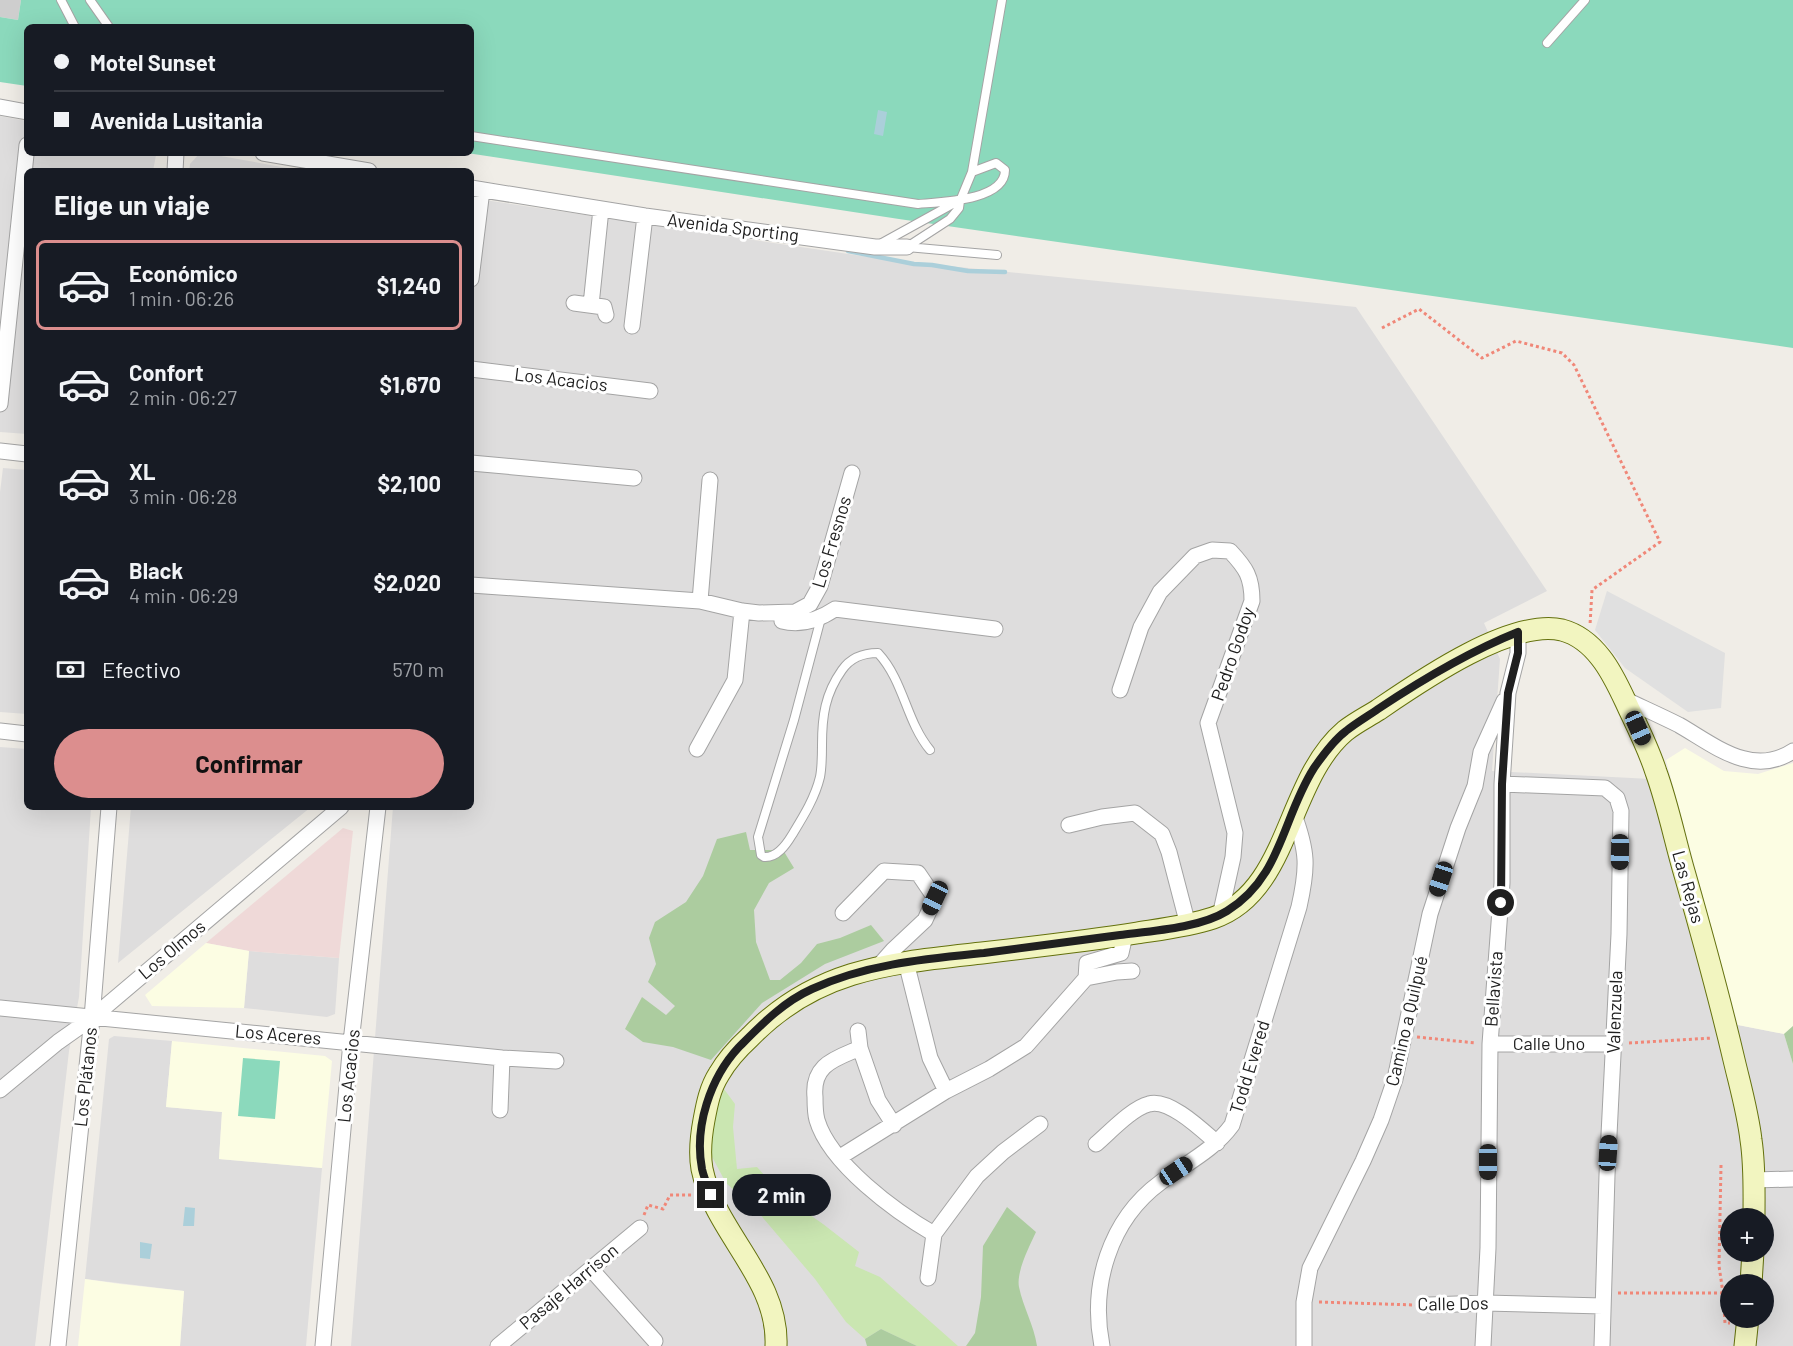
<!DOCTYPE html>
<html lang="es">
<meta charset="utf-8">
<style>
:root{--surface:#171b24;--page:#242831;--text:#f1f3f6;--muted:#9ea1a6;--line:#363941;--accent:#dc8e8e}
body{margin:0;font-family:Barlow,sans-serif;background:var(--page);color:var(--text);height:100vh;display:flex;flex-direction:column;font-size:22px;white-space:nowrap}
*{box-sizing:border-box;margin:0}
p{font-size:20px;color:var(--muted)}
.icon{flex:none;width:33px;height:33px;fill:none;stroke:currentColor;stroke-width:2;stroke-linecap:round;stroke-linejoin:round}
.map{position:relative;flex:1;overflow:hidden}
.sheet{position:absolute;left:24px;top:168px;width:450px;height:642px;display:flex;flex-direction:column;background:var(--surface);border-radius:9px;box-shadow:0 6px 24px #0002}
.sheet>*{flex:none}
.guide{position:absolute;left:24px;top:24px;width:450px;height:132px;border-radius:9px;box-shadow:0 6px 24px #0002;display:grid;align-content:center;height:132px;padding:0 30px;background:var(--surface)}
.controls{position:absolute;left:1720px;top:1208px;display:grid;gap:12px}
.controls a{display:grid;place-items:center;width:54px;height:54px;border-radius:50%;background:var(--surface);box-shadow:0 6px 24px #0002;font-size:30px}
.end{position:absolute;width:27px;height:27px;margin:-14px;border:8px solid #202020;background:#fff;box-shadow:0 0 0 3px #fff}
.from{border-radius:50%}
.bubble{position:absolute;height:42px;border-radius:21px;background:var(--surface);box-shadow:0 6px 24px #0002;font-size:20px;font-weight:700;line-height:42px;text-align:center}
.car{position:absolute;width:18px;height:36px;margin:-18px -9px;border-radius:8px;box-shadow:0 0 4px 2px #0007;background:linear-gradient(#222 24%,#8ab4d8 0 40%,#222 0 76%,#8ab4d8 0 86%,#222 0)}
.guide b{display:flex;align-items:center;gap:21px;height:57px;font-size:22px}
.guide b+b{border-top:2px solid var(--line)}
.guide i{width:15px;height:15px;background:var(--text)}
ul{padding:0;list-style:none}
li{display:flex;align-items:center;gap:18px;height:90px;margin:0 12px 9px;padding:0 18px;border:3px solid transparent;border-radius:9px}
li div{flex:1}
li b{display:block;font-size:22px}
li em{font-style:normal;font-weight:700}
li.on{border-color:var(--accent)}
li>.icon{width:54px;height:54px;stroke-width:1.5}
h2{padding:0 30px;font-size:27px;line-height:72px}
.pay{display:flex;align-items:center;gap:15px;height:66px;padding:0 30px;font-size:22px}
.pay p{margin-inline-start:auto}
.action{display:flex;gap:12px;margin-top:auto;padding:12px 30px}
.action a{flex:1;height:69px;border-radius:36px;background:var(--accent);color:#111;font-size:24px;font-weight:700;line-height:69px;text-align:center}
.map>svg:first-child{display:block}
.residential{fill:#dedddd;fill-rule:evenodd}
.commercial{fill:#efd9d8}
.education{fill:#fcfde3}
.religious{fill:#cecece}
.grass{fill:#cae6b1}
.forest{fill:#accc9f}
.pitch{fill:#8bd9bc}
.parking{fill:#e0e0e0}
.water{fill:#abcfda}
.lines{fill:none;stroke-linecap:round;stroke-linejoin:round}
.stream{stroke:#abcfda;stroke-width:4.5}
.lane-casing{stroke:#a4a4a4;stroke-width:10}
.street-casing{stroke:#a4a4a4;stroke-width:17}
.secondary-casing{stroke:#64710d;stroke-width:23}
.path{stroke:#f08778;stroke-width:3;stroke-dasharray:3 3;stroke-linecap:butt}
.lane{stroke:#fff;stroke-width:8}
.street{stroke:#fff;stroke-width:15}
.secondary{stroke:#f2f5c0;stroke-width:21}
.route{stroke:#202020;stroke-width:8}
.labels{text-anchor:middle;stroke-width:6;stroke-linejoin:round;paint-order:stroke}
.street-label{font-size:18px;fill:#202020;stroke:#fff}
</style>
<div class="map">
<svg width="1793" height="1346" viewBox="0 0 1793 1346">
<rect width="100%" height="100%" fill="#f0ede7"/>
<path class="residential" d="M0 116 27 121V153H155L156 155 153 171H27V434L0 432Z
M200 153H204L304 171H189L190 164Z
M471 198 889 260 1356 307 1547 591 1484 623 1500 659 1492 771 1651 779 1717 1025H1738L1784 1034 1793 1064V1346H351L393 807H471ZM1731 1218H1764V1251H1731ZM1731 1284H1764V1317H1731Z
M3 468 27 470V714L0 712V492Z
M0 747 27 749V807H91L79 997 69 1051 35 1346H0Z
M131 807H311L118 963Z
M249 951 339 958 335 1014 327 1017 244 1008Z
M114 1036 172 1041 166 1107 222 1112 219 1159 322 1168 306 1346H180L184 1291 85 1279 109 1039Z"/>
<path class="commercial" d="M343 828 353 831 339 958 249 951 206 943Z"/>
<path class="education" d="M1685 748 1724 771 1758 774 1793 763V1026L1784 1034 1738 1025 1666 760Z
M206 943 249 951 244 1008 152 1006 145 995Z
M172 1041 325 1056 332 1061 322 1168 219 1159 222 1112 166 1107Z
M85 1279 120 1284 184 1291 180 1346H78Z"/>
<path class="religious" d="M0 0H21L18 20 0 17Z"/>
<path class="grass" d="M724 1089 735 1104 733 1127 737 1169 757 1167 783 1196 823 1224 859 1252 855 1266 880 1277 958 1346H917L881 1329 865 1339 846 1322 815 1279 758 1212 726 1183 710 1153 711 1120Z"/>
<path class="forest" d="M746 832 750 850H783L794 868 769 883 754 910 756 942 770 980H780L801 963 817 944 840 938 871 925 884 941 825 964 762 1003 711 1060 673 1047 643 1042 625 1029 642 997 666 1015 675 1006 648 982 656 964 649 938 655 922 686 902 703 876 717 839Z
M1793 1026V1064L1784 1034Z
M1007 1207 1036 1232C1030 1245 1016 1272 1019 1287 1023 1307 1034 1325 1037 1346H966L975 1333 981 1297 983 1246Z
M881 1329 917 1346H867L865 1339Z"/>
<path class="pitch" d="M21 0H1793V348L899 219 467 153H471V27H27V86L0 82V17L18 20Z
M243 1058 280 1061 275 1119 238 1116Z"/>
<path class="parking" d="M1607 591 1725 653 1721 708 1688 712 1625 668 1595 630Z"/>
<path class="water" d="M878 110 887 112 883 136 874 134Z
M185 1207 195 1208 194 1226H183Z
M140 1242 152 1244 150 1259 140 1258Z"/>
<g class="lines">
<path class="stream" d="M848 251 914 264 932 265 968 271 1005 272"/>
<defs>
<path id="lane" d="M61 0 75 27
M90 0 109 27
M1547 43 1585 0
M471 136 918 204C940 202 1005 201 1005 170L996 163 972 172
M882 243 958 201
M907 247 950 219 959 208 960 201 972 172 1002 0
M907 247 997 255
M821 618 794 720 758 837 761 855 764 857C777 858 786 845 792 835 803 817 815 798 820 777 822 767 822 755 822 745 822 716 825 694 842 670 851 657 863 653 878 653 904 681 906 721 930 750"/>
<path id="street" d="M0 107 27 112
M263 153 369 171
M175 171 176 153
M471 188 645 216 875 247H907
M471 279 482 190
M574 303 604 307 606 315
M591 305 601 209
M632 326 645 216
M471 369 650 391
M0 404 27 145
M0 451 27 454
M471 463 634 478
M471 585 700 601 742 611 759 613 795 612 810 604 820 586 852 473
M700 601 710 480
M782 621C801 626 820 619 835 609L995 629
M1120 690 1141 627 1160 592 1195 556 1212 550 1230 551C1246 568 1252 577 1252 601L1208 723 1235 833 1233 857 1220 916
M1624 699C1643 708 1661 716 1679 725 1714 745 1752 778 1793 751
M0 731 27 734
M697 749 735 680 742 611
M1502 784 1605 788 1617 798 1621 811 1619 934 1607 1175 1602 1346
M1069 825 1102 817 1135 813 1162 834 1169 852 1188 925
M843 913 884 871 918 873 935 898 925 920 893 950 877 968
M906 962 930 1058 946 1091
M1086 978 1087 963 1121 953 1125 935
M0 1008 502 1058 556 1061
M858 1031 860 1048 878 1100 894 1125
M1490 1044H1614
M860 1048C849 1053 833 1058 824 1067 816 1075 814 1087 815 1097 815 1105 815 1113 817 1120 830 1164 896 1212 934 1234
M0 1090 58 1042 92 1018 341 807
M500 1110 502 1058
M1096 1144C1109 1133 1132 1108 1149 1104 1169 1098 1202 1130 1217 1143
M840 1157 946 1091 989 1069 1026 1046 1086 978 1117 972 1132 971
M1754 1180 1793 1179
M591 1269 655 1341
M928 1278 934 1234 977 1176 1003 1152 1040 1124
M1429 1305 1485 1303 1603 1306
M58 1346 92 1018 109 807
M323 1346 351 1042 378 807
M498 1346 640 1228
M1102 1346C1090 1286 1109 1220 1161 1182 1185 1164 1214 1150 1232 1125L1299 907C1308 867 1308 852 1293 812
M1304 1346V1302L1310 1268 1363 1161 1381 1120 1395 1079 1430 914 1458 828 1475 786 1481 752 1504 701
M1483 1346 1488 1248 1490 1044 1502 883V784L1508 693 1518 653V632"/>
<path id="secondary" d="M1751 1284 1753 1251
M776 1346C779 1278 715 1233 702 1169 699 1152 701 1136 704 1120 707 1104 710 1088 719 1074 727 1060 738 1048 750 1037 817 968 892 963 982 953 1034 947 1086 941 1137 933 1163 929 1189 926 1213 918 1290 892 1286 781 1345 731 1355 723 1367 717 1378 710 1419 682 1511 618 1562 630 1577 634 1591 645 1601 658 1613 673 1621 692 1629 709 1639 730 1649 750 1656 772 1668 805 1675 841 1685 875 1703 938 1720 1000 1735 1064 1741 1089 1748 1114 1751 1140 1755 1166 1754 1192 1754 1218
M1745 1346 1748 1317"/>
</defs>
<use href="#lane" class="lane-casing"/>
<use href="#street" class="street-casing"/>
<use href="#secondary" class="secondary-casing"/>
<path class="path" d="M1382 328 1419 309 1482 358 1516 341 1562 353 1574 365 1660 542 1592 590 1590 625
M1417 1037 1476 1043
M1629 1043 1712 1038
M1721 1165 1719 1266 1723 1293
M644 1215 648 1205 663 1209 670 1195H692
M1618 1293H1723L1725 1323H1730
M1319 1302 1415 1305"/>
<use href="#lane" class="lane"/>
<use href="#street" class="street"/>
<use href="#secondary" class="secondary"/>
</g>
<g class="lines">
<path class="route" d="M711 1195C708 1187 704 1178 702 1169 694 1127 710 1078 739 1047 761 1025 783 1002 812 989 866 964 925 959 984 953 1029 947 1075 941 1120 935 1152 931 1200 928 1227 911 1282 877 1282 818 1314 768 1323 755 1334 740 1346 731 1356 723 1368 716 1378 709 1423 679 1468 652 1518 632V653L1508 693 1502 784 1501 903"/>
</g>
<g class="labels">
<g class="street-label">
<text transform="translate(733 228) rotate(7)" y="6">Avenida Sporting</text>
<text transform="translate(561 380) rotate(7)" y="6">Los Acacios</text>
<text transform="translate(832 542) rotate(-73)" y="6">Los Fresnos</text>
<text transform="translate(1233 654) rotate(-71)" y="6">Pedro Godoy</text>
<text transform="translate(1688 887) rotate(74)" y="6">Las Rejas</text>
<text transform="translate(172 950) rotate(-40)" y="6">Los Olmos</text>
<text transform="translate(1494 989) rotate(-86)" y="6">Bellavista</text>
<text transform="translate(1615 1012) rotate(-88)" y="6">Valenzuela</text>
<text transform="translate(1407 1021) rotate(-77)" y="6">Camino a Quilpué</text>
<text transform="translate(278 1035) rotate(5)" y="6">Los Aceres</text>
<text x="1549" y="1050">Calle Uno</text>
<text transform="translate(1250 1067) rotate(-73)" y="6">Todd Evered</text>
<text transform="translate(349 1076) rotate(-84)" y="6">Los Acacios</text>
<text transform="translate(86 1077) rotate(-84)" y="6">Los Plátanos</text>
<text transform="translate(569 1287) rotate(-40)" y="6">Pasaje Harrison</text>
<text transform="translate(1453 1304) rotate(-1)" y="6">Calle Dos</text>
</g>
</g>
</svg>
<div class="controls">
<a>+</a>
<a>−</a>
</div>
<i class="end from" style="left:1501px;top:903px"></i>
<i class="end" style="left:711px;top:1195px"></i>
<div class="bubble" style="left:732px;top:1174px;width:99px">2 min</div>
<i class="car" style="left:1638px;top:728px;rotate:156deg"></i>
<i class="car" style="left:1620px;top:852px;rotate:181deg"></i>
<i class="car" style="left:1441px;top:879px;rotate:198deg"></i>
<i class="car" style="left:935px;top:898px;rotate:205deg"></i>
<i class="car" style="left:1608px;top:1153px;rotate:4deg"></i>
<i class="car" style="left:1488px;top:1162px;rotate:180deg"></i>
<i class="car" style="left:1176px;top:1171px;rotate:56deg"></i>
<div class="guide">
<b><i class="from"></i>Motel Sunset</b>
<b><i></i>Avenida Lusitania</b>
</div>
<section class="sheet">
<h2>Elige un viaje</h2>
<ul>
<li class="on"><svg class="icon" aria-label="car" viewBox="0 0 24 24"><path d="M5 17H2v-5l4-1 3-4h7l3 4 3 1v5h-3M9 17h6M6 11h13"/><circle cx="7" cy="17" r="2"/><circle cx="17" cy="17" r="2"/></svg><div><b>Económico</b><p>1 min · 06:26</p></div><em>$1,240</em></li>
<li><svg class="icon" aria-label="car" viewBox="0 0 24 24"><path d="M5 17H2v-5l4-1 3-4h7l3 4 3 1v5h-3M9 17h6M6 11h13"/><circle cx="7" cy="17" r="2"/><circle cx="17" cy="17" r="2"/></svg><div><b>Confort</b><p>2 min · 06:27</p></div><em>$1,670</em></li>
<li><svg class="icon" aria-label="car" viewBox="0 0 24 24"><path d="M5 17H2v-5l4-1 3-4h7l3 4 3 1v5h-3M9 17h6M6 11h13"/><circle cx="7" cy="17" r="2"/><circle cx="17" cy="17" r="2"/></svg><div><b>XL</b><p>3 min · 06:28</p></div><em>$2,100</em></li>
<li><svg class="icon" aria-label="car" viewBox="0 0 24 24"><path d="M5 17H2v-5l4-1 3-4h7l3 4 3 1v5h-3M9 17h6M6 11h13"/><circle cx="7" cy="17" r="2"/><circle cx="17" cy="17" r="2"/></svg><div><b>Black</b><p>4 min · 06:29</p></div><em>$2,020</em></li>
</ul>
<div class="pay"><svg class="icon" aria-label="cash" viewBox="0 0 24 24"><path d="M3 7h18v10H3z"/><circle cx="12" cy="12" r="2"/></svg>Efectivo<p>570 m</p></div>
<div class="action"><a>Confirmar</a></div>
</section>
</div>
